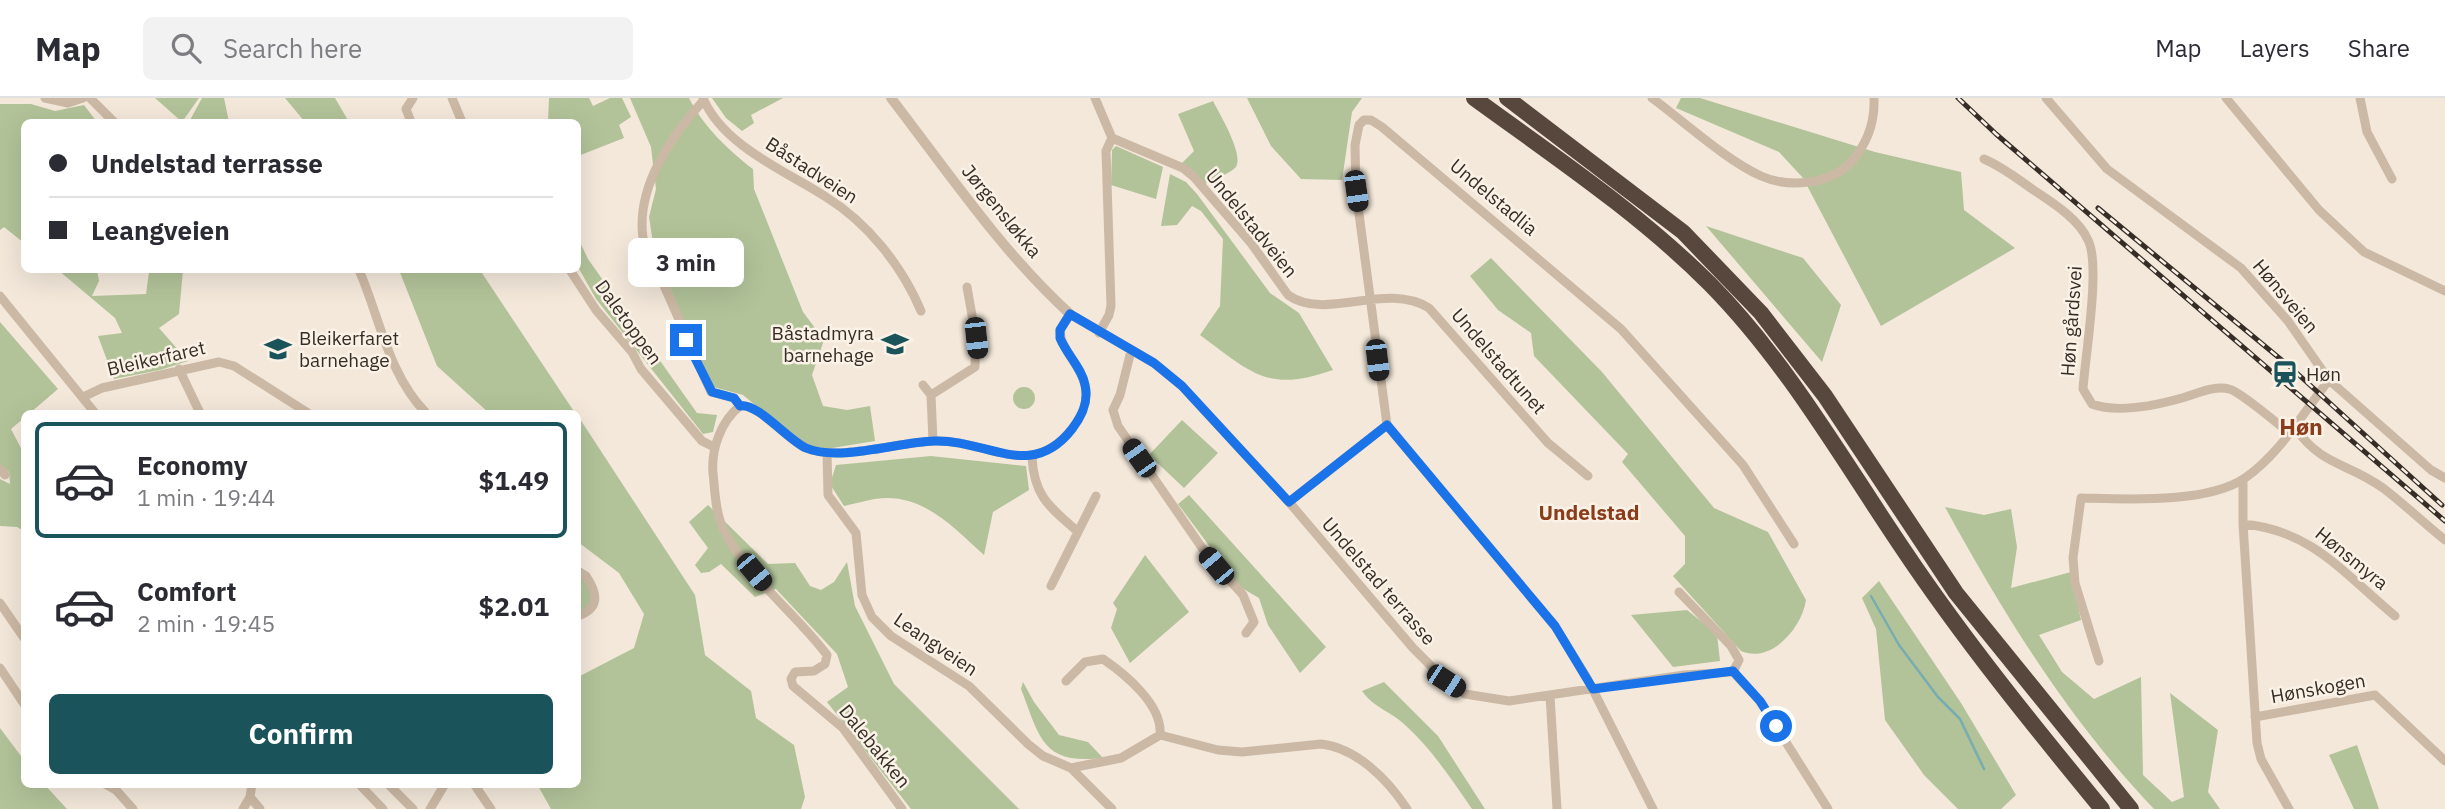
<!DOCTYPE html>
<meta charset="utf-8">
<style>
:root{--surface:#fff;--page:#f2f2f3;--text:#2b2b33;--muted:#7c7c81;--line:#e1e1e2;--accent:#1a535a}
body{margin:0;font-family:"IBM Plex Sans",sans-serif;background:var(--page);color:var(--text);height:100vh;display:flex;flex-direction:column;font-size:26px;white-space:nowrap}
*{box-sizing:border-box;margin:0}
p{font-size:23px;color:var(--muted)}
.icon{flex:none;width:38px;height:38px;fill:none;stroke:currentColor;stroke-width:2;stroke-linecap:round;stroke-linejoin:round}
.map{position:relative;flex:1;overflow:hidden}
.side{position:absolute;left:21px;top:312px;width:560px;height:378px;display:flex;flex-direction:column;background:var(--surface);border-radius:10px;box-shadow:0 7px 28px #0002}
.side>*{flex:none}
.top-card{position:absolute;left:21px;top:21px;width:560px;height:154px;border-radius:10px;box-shadow:0 7px 28px #0002;display:grid;align-content:center;height:154px;padding:0 28px;background:var(--surface)}
.end{position:absolute;width:32px;height:32px;margin:-16px;border:9px solid #1a73e8;background:#fff;box-shadow:0 0 0 4px #fff}
.from{border-radius:50%}
.bubble{position:absolute;height:49px;border-radius:10px;background:var(--surface);box-shadow:0 7px 28px #0002;font-size:23px;font-weight:700;line-height:49px;text-align:center}
.car{position:absolute;width:21px;height:42px;margin:-21px -10px;border-radius:9px;box-shadow:0 0 5px 2px #0007;background:linear-gradient(#222 24%,#8ab4d8 0 40%,#222 0 76%,#8ab4d8 0 86%,#222 0)}
.top-card b{display:flex;align-items:center;gap:24px;height:66px;font-size:26px}
.top-card b+b{border-top:2px solid var(--line)}
.top-card i{width:18px;height:18px;background:var(--text)}
ul{padding:12px 0 0;list-style:none}
li{display:flex;align-items:center;gap:21px;height:116px;margin:0 14px 10px;padding:0 14px;border:4px solid transparent;border-radius:10px}
li div{flex:1}
li b{display:block;font-size:26px}
li em{font-style:normal;font-weight:700}
li.current{border-color:var(--accent)}
li>.icon{width:63px;height:63px;stroke-width:1.5}
.cta{display:flex;gap:14px;margin-top:auto;padding:14px 28px}
.cta a{flex:1;height:80px;border-radius:10px;background:var(--accent);color:#fff;font-size:28px;font-weight:700;line-height:80px;text-align:center}
header{display:flex;align-items:center;gap:42px;box-sizing:border-box;height:98px;padding:0 35px;background:var(--surface);border-bottom:2px solid var(--line)}
header strong{font-size:33px}
nav{display:flex;gap:38px;margin-inline-start:auto;font-size:24px}
.search{width:490px;height:63px;background:var(--page);display:flex;align-items:center;gap:18px;box-sizing:border-box;padding:0 24px;border-radius:10px;color:var(--muted);font-size:26px}
.map>svg:first-child{display:block}
.green{fill:#b2c399}
.lines{fill:none;stroke-linecap:round;stroke-linejoin:round}
.stream{stroke:#77acb1;stroke-width:2.5}
.minor{stroke:#ccb9a5;stroke-width:9}
.tertiary{stroke:#ccb9a5;stroke-width:10}
.motorway{stroke:#58473d;stroke-width:16}
.rail-casing{stroke:#372d27;stroke-width:5}
.rail{stroke:#faf2e6;stroke-width:2.5;stroke-dasharray:8;stroke-linecap:butt}
.route{stroke:#1a73e8;stroke-width:9}
.labels{text-anchor:middle;stroke-width:5;stroke-linejoin:round;paint-order:stroke}
.street-label{font-size:19px;fill:#372d27;stroke:#faf2e6}
.poi-label{font-size:19px;fill:#372d27;stroke:#faf2e6;text-anchor:start}
.neighbourhood-label{font-size:21px;font-weight:bold;fill:#8a3c1b;stroke:#faf2e6}
.quarter-label{font-size:23px;font-weight:bold;fill:#8a3c1b;stroke:#faf2e6}
</style>
<header>
<strong>Map</strong>
<div class="search"><svg class="icon" aria-label="search" viewBox="0 0 24 24"><circle cx="10" cy="10" r="6"/><path d="M15 15l6 6"/></svg>Search here</div>
<nav><a>Map</a><a>Layers</a><a>Share</a></nav>
</header>
<div class="map">
<svg width="2445" height="711" viewBox="0 0 2445 711">
<rect width="100%" height="100%" fill="#f3e8da"/>
<path class="green" d="M155 0H199L182 24Z
M202 0H224L229 24H189Z
M285 0H335L349 24H305Z
M549 0H589L593 8 610 0H622L631 19 619 27 624 40 578 58V24H548Z
M630 0H689C703 28 728 52 753 71L754 91 803 214 824 242 812 277 823 308 847 312 870 308 875 343 820 352 799 343 743 297 710 288 654 151 649 119 656 91 651 49Z
M712 0H783L751 17 754 25 742 33 726 20Z
M1247 0H1362L1352 14 1342 82 1301 81 1271 48Z
M1681 0H1700L1875 54 1961 74 1964 112 2015 150 1881 228 1803 80 1779 54 1676 10Z
M1213 3C1219 15 1246 59 1235 70 1227 77 1214 81 1205 86L1181 66 1194 53 1178 16Z
M0 6H31L55 13 84 7 97 24H24V145L4 129 0 132Z
M1116 48 1163 69 1156 101 1111 87 1112 52Z
M1170 76 1186 84 1197 96 1270 195 1299 215 1333 272C1267 295 1252 275 1200 237L1220 208 1223 141 1201 113 1192 108 1177 127 1161 128Z
M1706 128 1803 160 1841 207 1822 264Z
M578 140 588 161 697 315 717 317 713 334 703 336 596 201 578 169Z
M1491 160 1602 274 1714 410 1768 434 1806 502C1802 530 1771 566 1741 553L1673 478 1685 466V438L1622 364 1628 356 1534 258 1531 235 1498 212 1470 178Z
M58 172H97L99 183 92 198 146 196 149 174 183 172 179 216 159 230 188 263 160 272 114 281 98 238 122 235 115 220Z
M399 172H480L575 315H489L437 268Z
M0 224 58 291 30 315H24V320L11 331 24 356V433L17 429 0 428V381L10 386 9 374 0 368Z
M1013 300a11 11 0 1 1 22 0a11 11 0 1 1-22 0Z
M578 318 695 497 705 557 751 593 756 620 794 647 805 699 801 711H551L537 686H578V579L634 550 644 516 619 475 578 444Z
M1182 322 1218 355 1184 390 1149 357Z
M931 358 1026 368 1029 392 993 414 984 457C956 432 928 400 887 400 873 400 858 405 844 408L830 386 836 367Z
M1189 397 1326 549 1300 575 1268 527 1259 500 1240 489 1178 406Z
M708 407 768 466 795 465 810 488 821 492 834 484 847 464 855 508 894 586 1019 711H911L827 604 848 589 837 556 776 491 755 499 721 466 709 474 701 475 695 467 708 450 689 424Z
M1945 409 1984 417 2011 411 2017 449 2011 490 2071 474 2081 522 2039 537 2062 574 2094 601 2141 579 2143 677 2172 704 2184 699 2170 595 2218 632 2208 694 2220 711H2154C2069 622 2004 517 1945 409Z
M1145 457 1189 514 1130 565 1111 530 1117 511 1113 505Z
M578 477C588 483 593 497 590 509L578 514Z
M1879 483 1961 605 2016 697 2001 711H1958L1924 677 1885 622 1876 531 1862 500Z
M1687 512 1717 536 1720 563 1673 569 1631 517Z
M1023 584 1034 604 1059 637 1088 644 1103 660C1042 667 1040 640 1021 591Z
M1384 584 1438 638 1485 711H1472C1452 682 1431 650 1404 626 1390 613 1374 610 1362 593Z
M0 630 24 662V686H44L67 711H0Z
M2357 647 2379 711H2354L2329 657Z"/>
<g class="lines">
<path class="stream" d="M1871 498 1899 547 1938 599 1960 621 1984 671"/>
<path class="minor" d="M45 0 68 5 83 0
M90 0 114 24
M452 0 462 24
M703 0C723 48 786 73 826 99 868 125 902 168 921 213
M1095 0 1112 40 1183 70 1194 79 1251 145 1288 197C1326 224 1385 183 1429 210L1548 345 1588 378
M1652 0C1683 23 1727 63 1761 78 1788 90 1830 87 1851 64 1867 46 1875 24 1874 0
M2046 0 2107 71 2241 170 2288 223 2329 282 2431 372 2445 380
M2226 0 2319 112 2364 154 2445 193
M2360 0 2367 34 2392 81
M703 3C670 39 636 90 643 140L711 294 734 300 740 308C757 304 788 342 806 350 839 364 898 344 934 343 987 341 1030 384 1072 331 1082 318 1089 304 1085 287 1082 270 1066 257 1061 240L1060 232 1070 216 1154 265 1182 288 1289 404 1413 550 1446 583 1465 596 1509 603 1684 577 1733 574
M411 24 406 11 413 0
M1984 61C2005 70 2020 83 2038 95 2056 107 2079 122 2088 142 2101 167 2085 259 2083 291L2092 306C2118 316 2157 307 2182 300 2196 296 2215 287 2229 291 2241 294 2276 325 2290 335
M359 172C380 220 388 276 426 315
M570 172 596 212 632 254 641 271 702 343 714 349
M0 198 95 315
M1099 235 1109 217 1111 208 1106 53 1112 40
M1131 253 1120 297 1113 312 1118 328 1207 457 1243 497 1254 524 1246 535
M179 271 200 315
M923 287 931 297
M83 299 102 290 219 264 234 268 308 315
M740 308C721 323 711 351 713 375 715 392 715 412 722 428 743 476 796 515 827 557L825 566 814 573 795 574 791 581 793 588 843 630 902 711
M1387 327 1356 93 1355 47 1359 27 1364 22H1371L1382 29 1621 231 1743 367 1794 446
M2295 330C2323 369 2347 364 2383 390 2404 406 2424 425 2445 442
M933 343 931 297 975 269 976 240 967 189
M827 354 828 397 856 435 862 497 872 519 891 538 969 588 1028 646 1043 658 1071 670 1112 711
M1032 359C1034 399 1050 409 1078 434
M0 371 5 377
M2243 382V426L2257 645 2261 661 2289 711
M1289 404 1387 327 1555 528 1587 580 1653 711
M2243 426C2312 432 2344 476 2395 518
M578 473 586 478C598 496 600 510 578 518
M1051 488 1096 398
M1679 494 1731 548 1739 562 1733 574
M0 505 24 540
M2099 563 2075 485 2073 460 2081 400C2125 401 2207 406 2245 380 2280 356 2303 315 2329 282
M0 570 24 606
M1733 574 1760 603 1828 711
M1066 583 1085 564 1103 561C1125 576 1163 607 1160 637
M1550 598 1557 711
M2255 619 2375 597 2445 663
M1071 670 1121 660 1160 637 1218 652 1242 654 1321 646C1357 650 1388 682 1407 711
M105 686 116 692 133 711
M359 686 383 711
M388 686 413 711
M474 686 491 711
M250 699 260 711
M243 711 250 699 252 686
M430 711 445 686"/>
<path class="tertiary" d="M891 0C948 74 1001 153 1070 216"/>
<path class="motorway" d="M1474 0C1555 59 1639 115 1710 186 1787 264 1842 361 1903 451 1964 542 2033 627 2102 711
M1507 0 1683 134 1761 215 1825 298 1956 495 2131 711"/>
<defs>
<path id="rail" d="M1958 0 1996 36 2445 423
M2098 110 2289 268 2442 407"/>
</defs>
<use href="#rail" class="rail-casing"/>
<use href="#rail" class="rail"/>
</g>
<g class="lines">
<path class="route" d="M686 242 712 294 734 300 740 308C757 304 788 342 806 350 839 364 898 344 934 343 987 341 1031 384 1072 331 1082 318 1089 304 1085 287 1082 270 1067 257 1060 240V232L1070 216 1154 265 1182 288 1289 404 1387 327 1555 528 1593 591 1733 573 1760 603 1776 628"/>
</g>
<defs>
<symbol id="school-bare" viewBox="-9 -9 18 18"><path d="M0-5L7-2L0 1L-7-2ZM-4 1L0 2.5L4 1V4Q0 6-4 4Z" fill="#1a535a" stroke="#faf2e6" stroke-width="2.5" paint-order="stroke"/></symbol>
<symbol id="station-bare" viewBox="-9 -9 18 18"><path d="M-3-6H3Q5-6 5-4V2Q5 4 3 4L4.5 6H3L1.5 4h-3L-3 6H-4.5L-3 4Q-5 4-5 2V-4Q-5-6-3-6ZM-3.5-4v3h7v-3ZM-3.5 1v1.5H-2V1ZM2 1v1.5H3.5V1Z" fill="#1a535a" stroke="#faf2e6" stroke-width="2.5" paint-order="stroke"/></symbol>
</defs>
<g fill-rule="evenodd">
<use href="#school-bare" x="876" y="227" width="38" height="38"/>
<use href="#school-bare" x="259" y="232" width="38" height="38"/>
<use href="#station-bare" x="2266" y="257" width="38" height="38"/>
</g>
<g class="labels">
<g class="street-label">
<text transform="translate(812 72) rotate(33)" y="7">Båstadveien</text>
<text transform="translate(1494 99) rotate(40)" y="7">Undelstadlia</text>
<text transform="translate(1002 113) rotate(51)" y="7">Jørgensløkka</text>
<text transform="translate(1252 125) rotate(51)" y="7">Undelstadveien</text>
<text transform="translate(2286 198) rotate(50)" y="7">Hønsveien</text>
<text transform="translate(2071 223) rotate(-86)" y="7">Høn gårdsvei</text>
<text transform="translate(629 224) rotate(54)" y="7">Daletoppen</text>
<text transform="translate(156 260) rotate(-13)" y="7">Bleikerfaret</text>
<text transform="translate(1499 263) rotate(49)" y="7">Undelstadtunet</text>
<text transform="translate(2352 460) rotate(39)" y="7">Hønsmyra</text>
<text transform="translate(1379 483) rotate(49)" y="7">Undelstad terrasse</text>
<text transform="translate(936 546) rotate(34)" y="7">Leangveien</text>
<text transform="translate(2318 590) rotate(-10)" y="7">Hønskogen</text>
<text transform="translate(875 648) rotate(51)" y="7">Dalebakken</text>
</g>
<g class="poi-label">
<text x="874" y="242" text-anchor="end">Båstadmyra<tspan x="874" dy="22">barnehage</tspan></text>
<text x="299" y="247">Bleikerfaret<tspan x="299" dy="22">barnehage</tspan></text>
<text x="2306" y="283">Høn</text>
</g>
<g class="neighbourhood-label">
<text x="1589" y="422">Undelstad</text>
</g>
<g class="quarter-label">
<text x="2301" y="337">Høn</text>
</g>
</g>
</svg>
<i class="end from" style="left:1776px;top:628px"></i>
<i class="end" style="left:686px;top:242px"></i>
<div class="bubble" style="left:628px;top:140px;width:116px">3 min</div>
<i class="car" style="left:1356px;top:93px;rotate:172deg"></i>
<i class="car" style="left:976px;top:240px;rotate:174deg"></i>
<i class="car" style="left:1377px;top:262px;rotate:173deg"></i>
<i class="car" style="left:1139px;top:360px;rotate:325deg"></i>
<i class="car" style="left:1216px;top:468px;rotate:320deg"></i>
<i class="car" style="left:754px;top:474px;rotate:140deg"></i>
<i class="car" style="left:1446px;top:583px;rotate:123deg"></i>
<div class="top-card">
<b><i class="from"></i>Undelstad terrasse</b>
<b><i></i>Leangveien</b>
</div>
<section class="side">
<ul>
<li class="current"><svg class="icon" aria-label="car" viewBox="0 0 24 24"><path d="M5 17H2v-5l4-1 3-4h7l3 4 3 1v5h-3M9 17h6M6 11h13"/><circle cx="7" cy="17" r="2"/><circle cx="17" cy="17" r="2"/></svg><div><b>Economy</b><p>1 min · 19:44</p></div><em>$1.49</em></li>
<li><svg class="icon" aria-label="car" viewBox="0 0 24 24"><path d="M5 17H2v-5l4-1 3-4h7l3 4 3 1v5h-3M9 17h6M6 11h13"/><circle cx="7" cy="17" r="2"/><circle cx="17" cy="17" r="2"/></svg><div><b>Comfort</b><p>2 min · 19:45</p></div><em>$2.01</em></li>
</ul>
<div class="cta"><a>Confirm</a></div>
</section>
</div>
